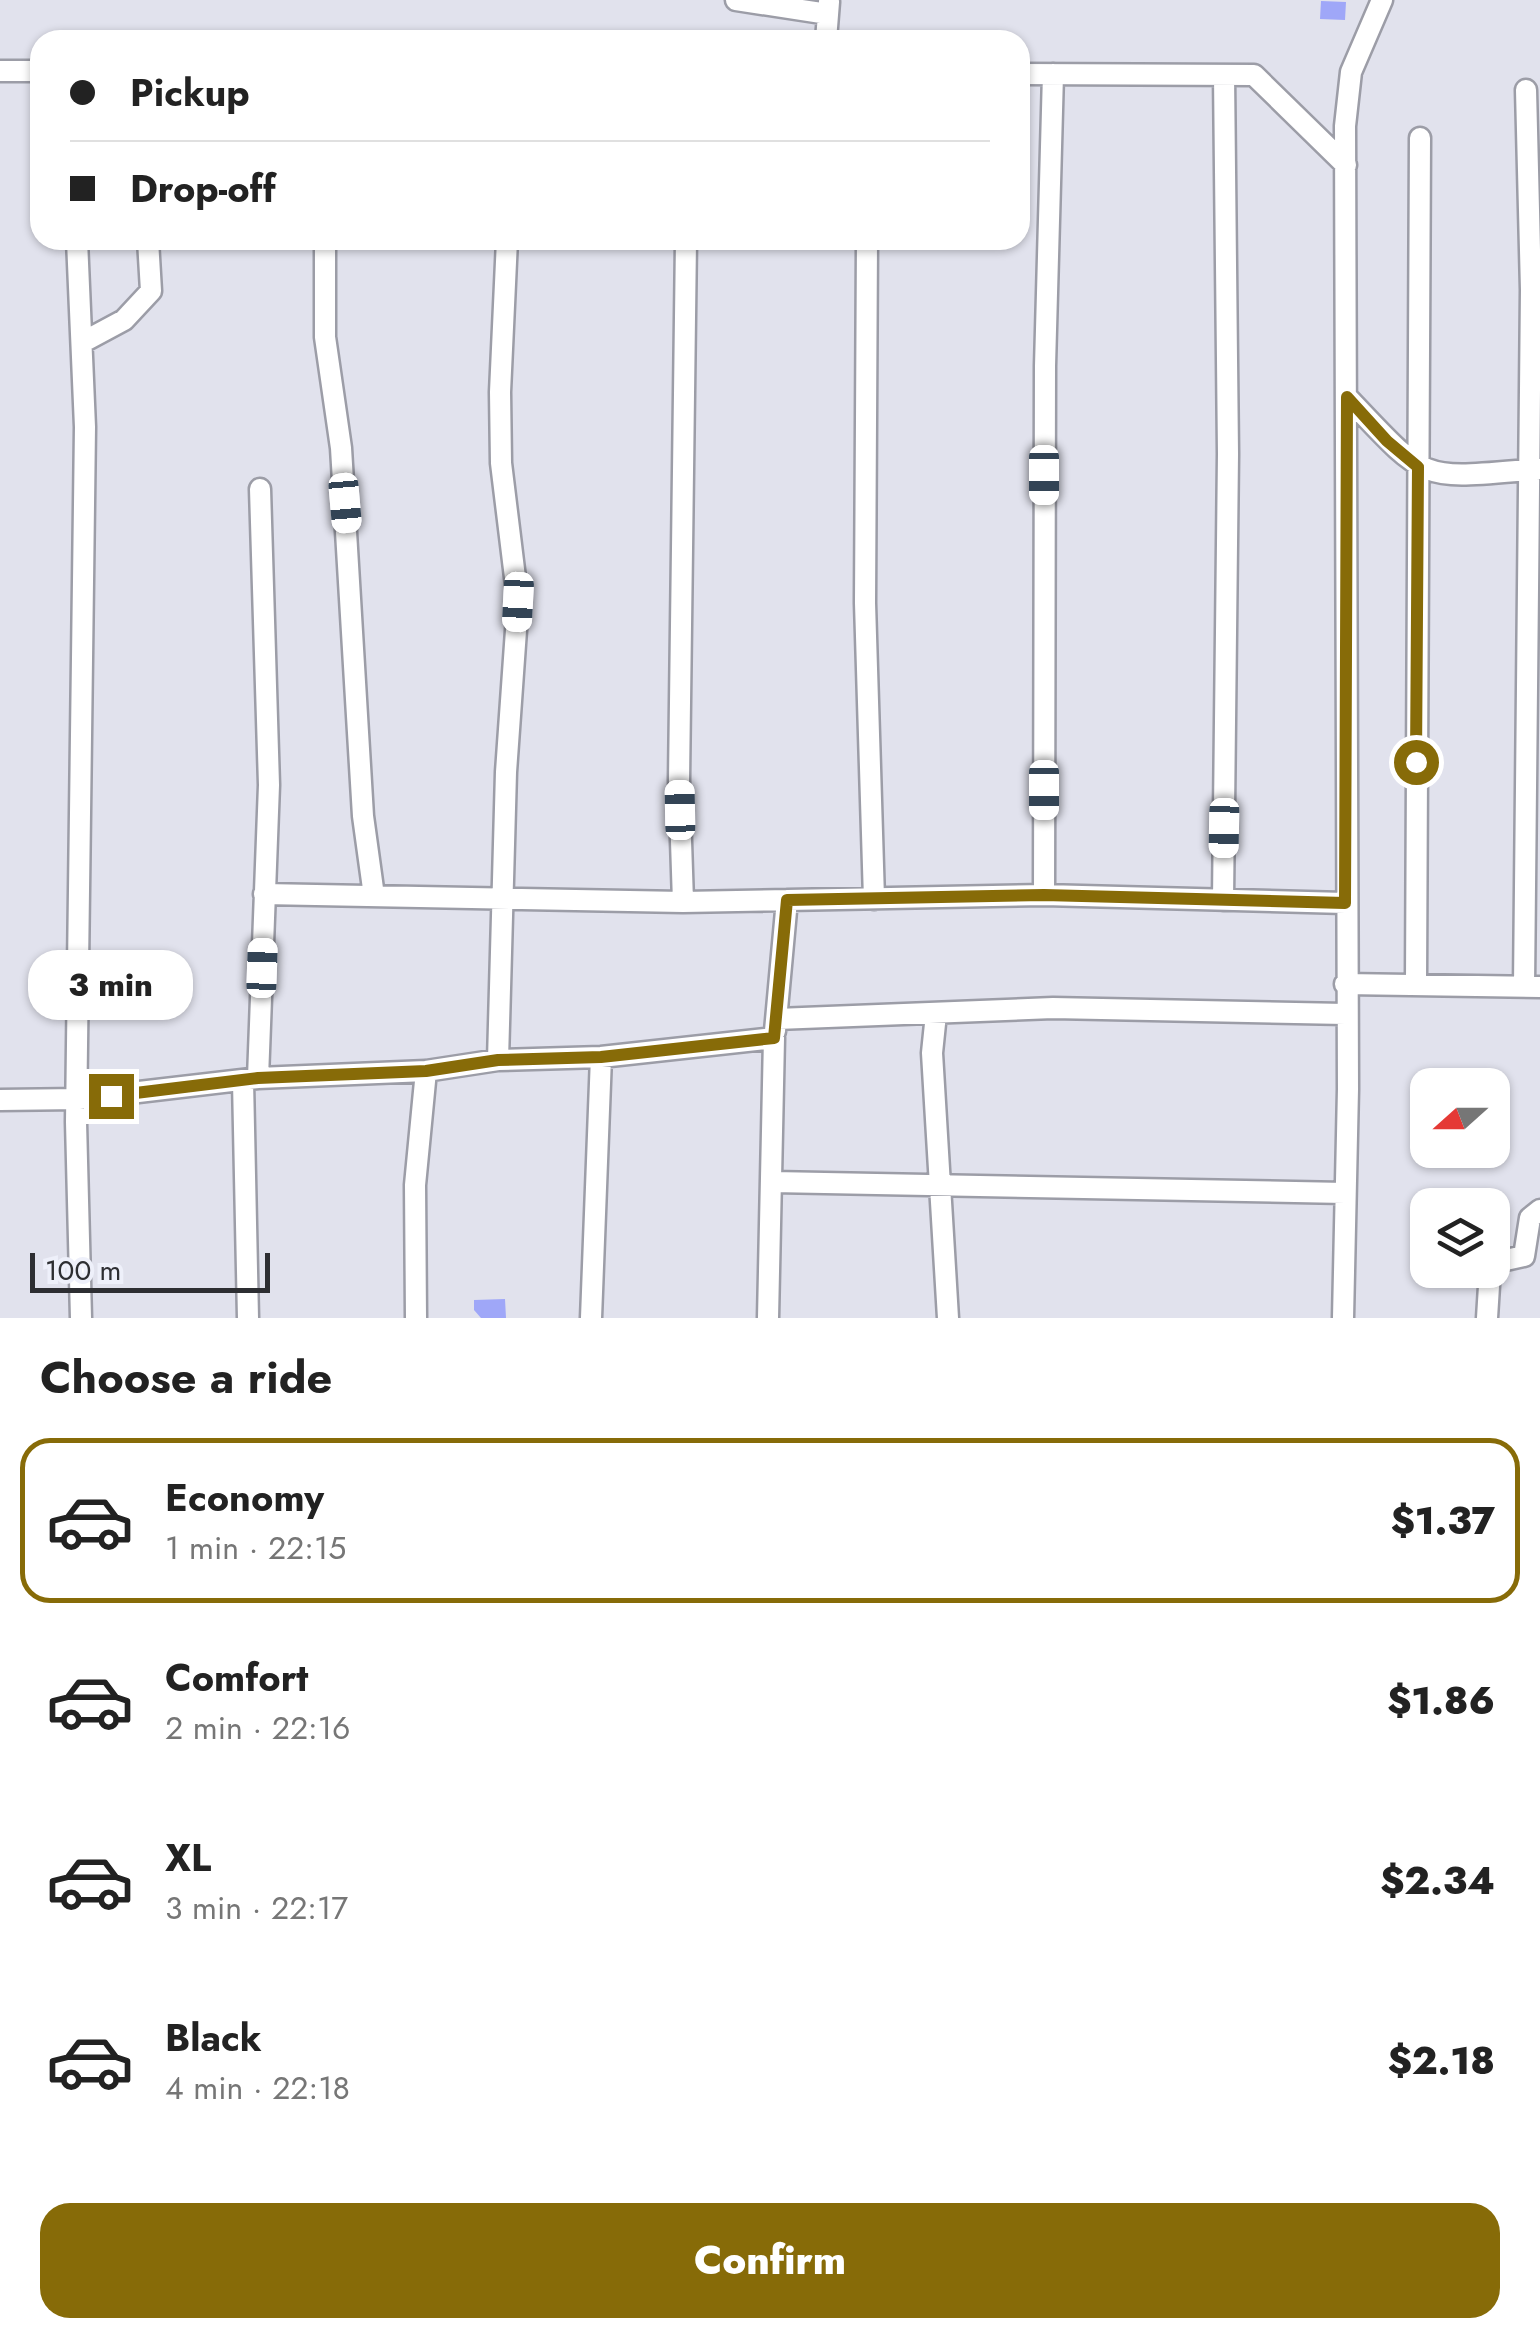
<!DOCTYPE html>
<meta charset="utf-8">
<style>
:root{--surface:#fff;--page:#f6f6f6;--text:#222;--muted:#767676;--line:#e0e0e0;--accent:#876b08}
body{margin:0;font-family:Jost,sans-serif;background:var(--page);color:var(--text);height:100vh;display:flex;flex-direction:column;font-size:38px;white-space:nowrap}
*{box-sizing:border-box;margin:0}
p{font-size:32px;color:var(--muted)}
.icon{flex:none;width:55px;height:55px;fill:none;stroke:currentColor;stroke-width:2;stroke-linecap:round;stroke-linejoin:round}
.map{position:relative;height:1318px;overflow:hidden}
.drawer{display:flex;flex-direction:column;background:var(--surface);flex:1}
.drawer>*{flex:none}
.banner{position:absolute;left:30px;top:30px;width:1000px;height:220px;border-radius:30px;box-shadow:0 2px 8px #0004;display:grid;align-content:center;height:220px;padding:0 40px;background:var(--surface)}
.needle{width:65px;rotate:249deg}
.tools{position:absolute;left:1410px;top:1068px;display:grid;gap:20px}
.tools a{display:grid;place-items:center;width:100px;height:100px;border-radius:20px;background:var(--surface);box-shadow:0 2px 8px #0004;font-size:50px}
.scale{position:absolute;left:30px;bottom:25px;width:240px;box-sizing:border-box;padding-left:10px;border:5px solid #2d2e32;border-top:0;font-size:28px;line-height:35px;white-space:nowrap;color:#2d2e32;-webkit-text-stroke:8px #eef0fa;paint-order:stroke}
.end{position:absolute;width:45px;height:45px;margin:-22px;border:12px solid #876b08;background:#fff;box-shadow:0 0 0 5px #fff}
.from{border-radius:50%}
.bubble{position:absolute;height:70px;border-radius:30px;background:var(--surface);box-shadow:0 2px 8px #0004;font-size:32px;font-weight:800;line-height:70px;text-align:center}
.car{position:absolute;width:30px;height:60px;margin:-30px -15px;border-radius:12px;box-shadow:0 0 8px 2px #0007;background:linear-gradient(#fff 24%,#345 0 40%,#fff 0 76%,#345 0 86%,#fff 0)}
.banner b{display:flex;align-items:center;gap:35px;height:95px;font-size:38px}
.banner b+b{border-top:2px solid var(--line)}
.banner i{width:25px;height:25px;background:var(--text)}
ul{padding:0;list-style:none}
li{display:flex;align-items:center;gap:30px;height:165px;margin:0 20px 15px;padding:0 20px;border:5px solid transparent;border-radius:30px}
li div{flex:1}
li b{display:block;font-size:38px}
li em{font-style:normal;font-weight:800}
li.active{border-color:var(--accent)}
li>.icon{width:90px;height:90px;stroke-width:1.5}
h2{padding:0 40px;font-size:45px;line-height:120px}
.action{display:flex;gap:20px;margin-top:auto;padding:20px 40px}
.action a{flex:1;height:115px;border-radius:30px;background:var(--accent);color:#fff;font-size:40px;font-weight:800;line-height:115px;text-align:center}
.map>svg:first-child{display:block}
.building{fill:#9fa7f8}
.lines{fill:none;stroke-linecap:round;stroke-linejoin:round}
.minor-casing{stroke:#9c9da7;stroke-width:25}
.minor{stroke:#fff;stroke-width:20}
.route{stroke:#876b08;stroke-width:12}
</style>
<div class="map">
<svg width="1540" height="1318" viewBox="0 0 1540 1318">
<rect width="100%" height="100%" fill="#e1e2ed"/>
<path class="building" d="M1321 1 1346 2 1345 20 1320 19Z
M505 1299 506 1318H481L474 1310V1300Z"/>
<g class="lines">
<defs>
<path id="minor" d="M736 0 828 14
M826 40 829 2
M0 71H40
M1020 74 1254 75 1346 165
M77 240 85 427 76 1122 81 1318
M325 240V337L341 448 363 816 374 896
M867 240 865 603 874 899
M83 342 124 320 151 291 148 240
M1347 397C1430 485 1419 479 1539 469
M264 894 683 902 1044 895 1345 903
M1044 895 1045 366 1053 74
M1223 900 1228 454 1224 75
M683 902 679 780 686 240
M1416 982 1420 138
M1345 984 1540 987
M1524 986 1531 290 1526 90
M936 1014 932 1053 948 1318
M777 1019 1053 1008 1345 1014
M775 1031 787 900
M498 1060 506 772 518 602 501 463 500 392 507 240
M258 1078 269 785 260 489
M243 1081 248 1318
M0 1100 79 1099 258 1078 426 1071 498 1060 601 1057 774 1038 768 1318
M773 1182 1345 1193
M1492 1263 1524 1256 1530 1218 1540 1210
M416 1318 415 1185 426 1071
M591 1318 601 1057
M1343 1318 1348 1089 1345 126 1351 72 1382 0
M1487 1318 1490 1270"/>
</defs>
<use href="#minor" class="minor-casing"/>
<use href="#minor" class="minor"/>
</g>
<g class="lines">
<path class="route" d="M111 1096 258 1078 426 1071 498 1060 601 1057 774 1038 787 900 1044 895 1345 903 1347 397 1387 441 1418 467 1416 762"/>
</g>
</svg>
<div class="tools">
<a><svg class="needle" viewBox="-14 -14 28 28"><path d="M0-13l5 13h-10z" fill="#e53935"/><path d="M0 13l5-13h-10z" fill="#767676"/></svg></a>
<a><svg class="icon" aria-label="layers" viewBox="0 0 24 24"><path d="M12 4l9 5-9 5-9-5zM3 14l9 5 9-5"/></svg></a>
</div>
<div class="scale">100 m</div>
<i class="end from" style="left:1416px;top:762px"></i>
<i class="end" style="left:111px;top:1096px"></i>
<div class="bubble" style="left:28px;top:950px;width:165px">3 min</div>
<i class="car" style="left:1044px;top:475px;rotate:180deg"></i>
<i class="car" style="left:345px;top:503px;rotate:175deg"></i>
<i class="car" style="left:518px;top:602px;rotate:183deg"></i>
<i class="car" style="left:1044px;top:790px;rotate:180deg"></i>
<i class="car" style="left:680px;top:810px;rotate:359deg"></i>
<i class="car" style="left:1224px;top:828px;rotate:181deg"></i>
<i class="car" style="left:262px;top:968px;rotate:2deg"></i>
<div class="banner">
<b><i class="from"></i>Pickup</b>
<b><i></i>Drop-off</b>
</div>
</div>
<section class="drawer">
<h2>Choose a ride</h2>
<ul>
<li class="active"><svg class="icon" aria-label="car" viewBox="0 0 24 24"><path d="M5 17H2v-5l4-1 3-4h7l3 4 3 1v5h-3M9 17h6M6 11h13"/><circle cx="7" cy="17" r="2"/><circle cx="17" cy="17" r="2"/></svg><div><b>Economy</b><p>1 min · 22:15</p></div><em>$1.37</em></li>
<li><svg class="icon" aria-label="car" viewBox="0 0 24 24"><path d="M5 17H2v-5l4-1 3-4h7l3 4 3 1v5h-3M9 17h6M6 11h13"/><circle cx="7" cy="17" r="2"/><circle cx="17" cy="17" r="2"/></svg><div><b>Comfort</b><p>2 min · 22:16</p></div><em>$1.86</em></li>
<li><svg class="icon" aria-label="car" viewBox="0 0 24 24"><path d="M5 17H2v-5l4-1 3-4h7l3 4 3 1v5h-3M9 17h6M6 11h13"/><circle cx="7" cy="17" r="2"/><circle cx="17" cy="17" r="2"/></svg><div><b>XL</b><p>3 min · 22:17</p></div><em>$2.34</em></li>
<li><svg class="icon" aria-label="car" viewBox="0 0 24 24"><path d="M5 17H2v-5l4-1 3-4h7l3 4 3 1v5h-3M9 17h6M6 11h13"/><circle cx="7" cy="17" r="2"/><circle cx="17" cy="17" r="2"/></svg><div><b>Black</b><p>4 min · 22:18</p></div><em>$2.18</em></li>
</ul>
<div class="action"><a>Confirm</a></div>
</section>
